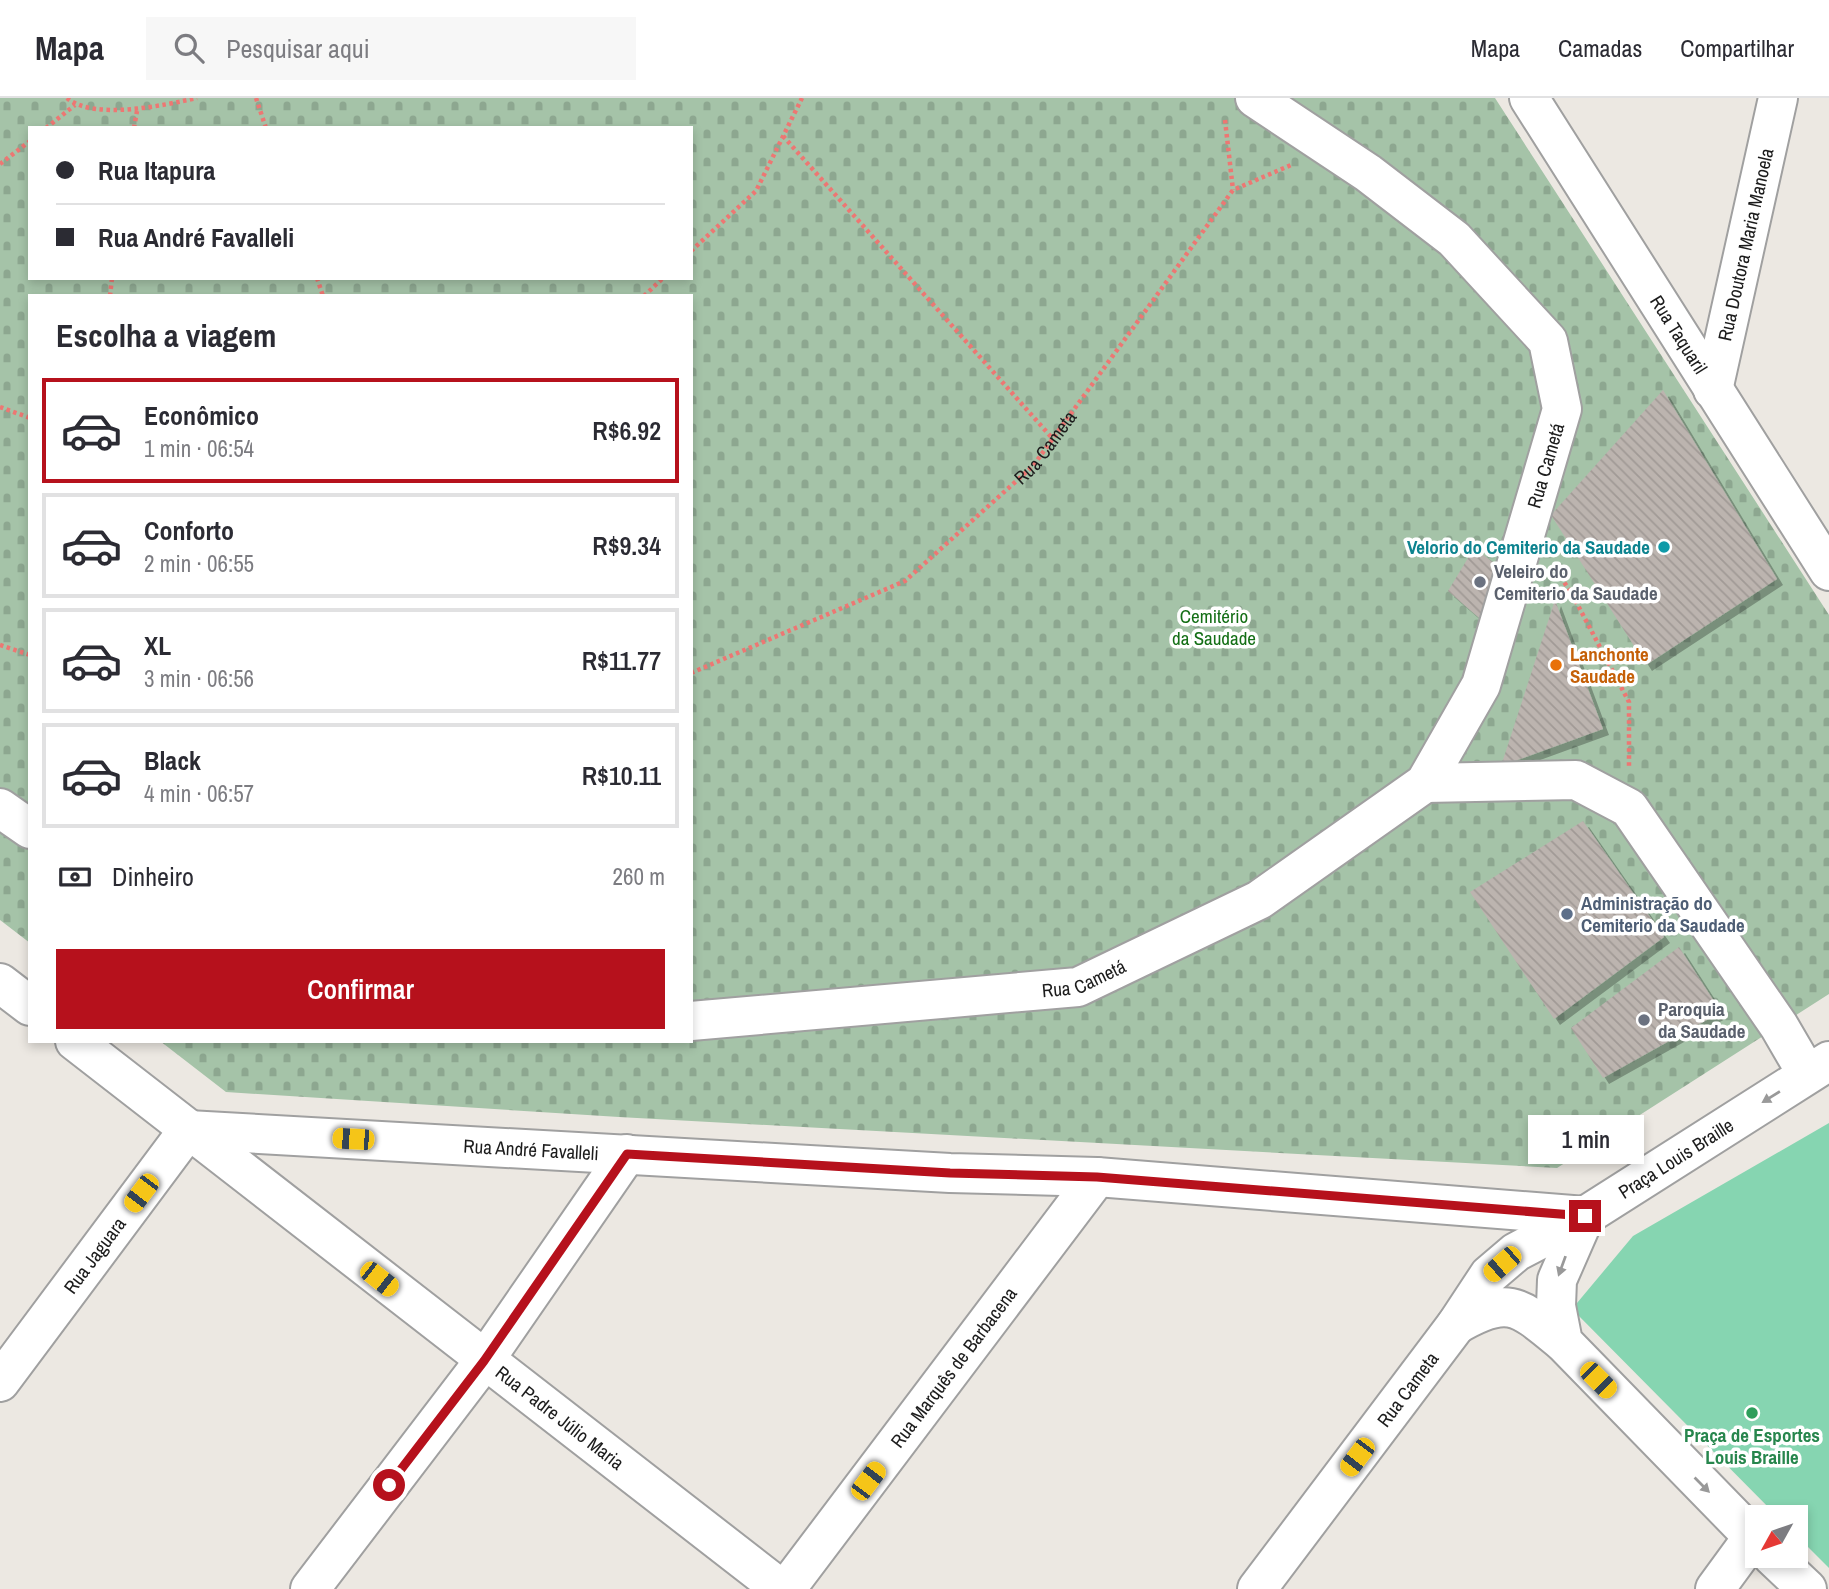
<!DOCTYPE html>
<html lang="pt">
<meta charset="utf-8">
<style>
:root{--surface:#fff;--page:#f7f7f7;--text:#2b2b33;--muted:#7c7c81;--line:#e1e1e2;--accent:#b6111c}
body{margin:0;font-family:"Archivo Narrow",sans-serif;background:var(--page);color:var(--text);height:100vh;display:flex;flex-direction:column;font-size:26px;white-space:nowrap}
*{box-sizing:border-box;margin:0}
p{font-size:23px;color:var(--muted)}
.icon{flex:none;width:38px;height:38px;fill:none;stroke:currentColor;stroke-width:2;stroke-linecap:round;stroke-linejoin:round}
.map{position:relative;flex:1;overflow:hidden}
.sheet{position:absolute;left:28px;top:196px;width:665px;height:749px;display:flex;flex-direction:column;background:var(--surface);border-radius:0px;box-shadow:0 4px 10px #0003}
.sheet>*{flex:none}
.banner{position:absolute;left:28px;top:28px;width:665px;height:154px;border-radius:0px;box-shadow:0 4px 10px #0003;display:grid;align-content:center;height:154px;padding:0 28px;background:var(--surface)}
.needle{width:46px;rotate:230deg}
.buttons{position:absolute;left:1745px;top:1407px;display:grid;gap:14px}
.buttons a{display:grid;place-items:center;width:63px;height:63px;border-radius:0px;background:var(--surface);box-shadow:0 4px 10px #0003;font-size:35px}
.end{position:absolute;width:32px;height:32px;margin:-16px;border:9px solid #b6111c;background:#fff;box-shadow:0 0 0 4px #fff}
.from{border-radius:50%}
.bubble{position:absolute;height:49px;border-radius:0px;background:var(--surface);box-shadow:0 4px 10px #0003;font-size:23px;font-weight:600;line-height:49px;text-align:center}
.car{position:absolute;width:21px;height:42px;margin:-21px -10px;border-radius:9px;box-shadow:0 0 5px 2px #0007;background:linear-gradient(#f5c518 24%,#345 0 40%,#f5c518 0 76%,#345 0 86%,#f5c518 0)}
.banner b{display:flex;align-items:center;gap:24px;height:66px;font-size:26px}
.banner b+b{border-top:2px solid var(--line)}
.banner i{width:18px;height:18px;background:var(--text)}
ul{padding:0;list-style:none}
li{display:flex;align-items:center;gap:21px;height:105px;margin:0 14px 10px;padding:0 14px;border:4px solid var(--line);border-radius:0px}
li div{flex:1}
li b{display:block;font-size:26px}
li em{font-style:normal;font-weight:600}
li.active{border-color:var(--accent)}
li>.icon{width:63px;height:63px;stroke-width:1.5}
h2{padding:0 28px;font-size:32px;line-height:84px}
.pay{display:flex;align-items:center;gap:18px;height:77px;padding:0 28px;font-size:26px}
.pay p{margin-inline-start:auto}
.button{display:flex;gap:14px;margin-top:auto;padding:14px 28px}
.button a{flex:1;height:80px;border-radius:0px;background:var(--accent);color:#fff;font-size:28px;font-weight:600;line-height:80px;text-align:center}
header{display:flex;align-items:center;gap:42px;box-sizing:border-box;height:98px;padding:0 35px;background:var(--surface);border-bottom:2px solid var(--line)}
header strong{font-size:33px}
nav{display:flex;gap:38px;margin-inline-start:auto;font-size:24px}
.search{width:490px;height:63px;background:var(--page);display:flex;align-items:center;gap:18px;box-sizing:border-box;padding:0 24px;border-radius:0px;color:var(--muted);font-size:26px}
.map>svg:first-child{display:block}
.cemetery{fill:url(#cemetery-stones);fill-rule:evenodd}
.pitch{fill:#86d5b1}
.building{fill:url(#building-back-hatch);filter:url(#shadow)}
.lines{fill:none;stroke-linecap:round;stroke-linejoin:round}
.minor-casing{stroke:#a0a0a0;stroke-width:42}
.path{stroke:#ed7773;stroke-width:4.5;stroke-dasharray:3.5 3.5;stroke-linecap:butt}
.minor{stroke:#fff;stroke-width:38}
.oneway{fill:#999}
.route{stroke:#b6111c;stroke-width:9}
.culture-dot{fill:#0f9aa8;stroke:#fff;stroke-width:2.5}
.worship-dot{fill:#6b7280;stroke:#fff;stroke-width:2.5}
.food-dot{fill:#e8710a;stroke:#fff;stroke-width:2.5}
.service-dot{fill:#5c6f8a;stroke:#fff;stroke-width:2.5}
.leisure-dot{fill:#2e9e5b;stroke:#fff;stroke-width:2.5}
.labels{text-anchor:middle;stroke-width:7;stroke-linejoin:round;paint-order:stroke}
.street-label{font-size:19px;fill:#1c1c1c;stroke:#fff}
.culture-label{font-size:19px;font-weight:bold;fill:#0d838f;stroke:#fff;text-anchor:end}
.worship-label{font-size:19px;font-weight:bold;fill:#5b616d;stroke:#fff;text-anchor:start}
.park-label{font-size:19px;fill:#146f16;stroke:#fff}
.food-label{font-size:19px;font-weight:bold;fill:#c56008;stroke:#fff;text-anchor:start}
.service-label{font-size:19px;font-weight:bold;fill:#4e5e75;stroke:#fff;text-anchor:start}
.leisure-label{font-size:19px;font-weight:bold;fill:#27864d;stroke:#fff}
</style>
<header>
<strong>Mapa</strong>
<div class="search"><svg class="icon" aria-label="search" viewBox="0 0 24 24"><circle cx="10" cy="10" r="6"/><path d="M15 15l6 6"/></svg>Pesquisar aqui</div>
<nav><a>Mapa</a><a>Camadas</a><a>Compartilhar</a></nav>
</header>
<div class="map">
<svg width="1829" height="1491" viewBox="0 0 1829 1491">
<defs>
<pattern id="cemetery-stones" width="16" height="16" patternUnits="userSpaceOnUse" patternTransform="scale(1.75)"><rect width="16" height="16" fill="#a5c3a8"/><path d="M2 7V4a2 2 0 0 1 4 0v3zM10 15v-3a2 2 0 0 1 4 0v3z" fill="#8da790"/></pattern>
<pattern id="building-back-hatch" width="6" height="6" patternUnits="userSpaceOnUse" patternTransform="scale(1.75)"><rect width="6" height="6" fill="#bcb4af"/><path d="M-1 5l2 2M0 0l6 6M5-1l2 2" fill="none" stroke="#a19a96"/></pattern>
<filter id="shadow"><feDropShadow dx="6" dy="6" stdDeviation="0" flood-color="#0004"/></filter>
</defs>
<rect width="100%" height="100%" fill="#ece8e2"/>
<path class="cemetery" d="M0 0H1495L1829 517V896L1557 1070 619 1019 226 994 160 943H691V198H30V845L0 822ZM30 30H691V180H30Z"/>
<path class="pitch" d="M1829 1025V1470L1796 1437V1419H1778L1572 1211 1633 1138Z"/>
<path class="building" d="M1663 292 1777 481 1646 567 1551 417Z
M1474 450 1508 475 1492 531 1448 493Z
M1555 502 1603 631 1501 668Z
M1583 723 1664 839 1554 921 1470 794Z
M1679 849 1721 914 1603 980 1571 930Z"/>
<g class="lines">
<defs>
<g id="minor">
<path id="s2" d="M1529 0 1829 473"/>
<path id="s3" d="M1713 292 1778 0"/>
<path d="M1425 685 1576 682 1629 710 1779 928 1807 976"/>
<path d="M0 710 30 731"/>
<path d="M0 885 30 908"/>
<path id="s4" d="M691 923 1078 889 1259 802 1425 685 1481 587 1562 311 1548 243 1454 141 1368 75 1255 0"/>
<path id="s5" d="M75 943 781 1491"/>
<path d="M1456 1227C1509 1196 1519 1208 1563 1244"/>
<path id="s6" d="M0 1284 188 1032 950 1075 1097 1079 1585 1118"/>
<path id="s7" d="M1757 1443 1563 1244 1556 1208 1557 1182 1585 1118 1829 963"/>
<path d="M1772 1458 1807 1491"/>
<path d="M310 1491 484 1263 627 1056"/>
<path id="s8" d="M786 1491 1097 1079"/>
<path id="s9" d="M1257 1491 1456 1227 1489 1177 1516 1154 1585 1118"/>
<path d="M1715 1491 1753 1439"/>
</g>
</defs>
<use href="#minor" class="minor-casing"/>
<g class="path">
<path d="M67 0C94 23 165 7 197 0"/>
<path d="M256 0 266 30"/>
<path d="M1225 22 1233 92"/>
<path d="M46 30 75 7"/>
<path d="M134 30 137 13"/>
<path d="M783 38 1053 341"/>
<path d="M0 66 30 43"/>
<path d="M691 153 756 93 802 0"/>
<path d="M317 180 323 198"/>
<path d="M110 198 112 180"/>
<path d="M644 198 663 180"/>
<path d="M0 309 30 320"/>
<path d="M1553 467 1573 498 1629 604V670"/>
<path d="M0 547 30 557"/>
<path id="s1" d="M691 575 905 483 1033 368 1233 92 1291 67"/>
</g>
<use href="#minor" class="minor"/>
</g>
<defs><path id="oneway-solid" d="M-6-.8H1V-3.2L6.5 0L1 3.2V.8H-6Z" transform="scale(1.75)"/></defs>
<g class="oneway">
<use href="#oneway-solid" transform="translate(1771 999) rotate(148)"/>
<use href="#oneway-solid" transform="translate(1562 1168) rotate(110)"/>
<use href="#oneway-solid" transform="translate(1702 1387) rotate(45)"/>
</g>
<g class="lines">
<path class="route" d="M389 1387 484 1263 627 1056 950 1075 1097 1079 1585 1118"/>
</g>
<circle class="culture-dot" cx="1664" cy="449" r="7"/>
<g class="worship-dot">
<circle cx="1480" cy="484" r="7"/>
<circle cx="1644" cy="922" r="7"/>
</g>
<circle class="food-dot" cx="1556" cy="567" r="7"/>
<circle class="service-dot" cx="1567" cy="816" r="7"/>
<circle class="leisure-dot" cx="1752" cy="1315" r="7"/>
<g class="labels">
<g class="street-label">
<text dy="7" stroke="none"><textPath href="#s3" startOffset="149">Rua Doutora Maria Manoela</textPath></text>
<text dy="7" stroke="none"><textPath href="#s2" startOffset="280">Rua Taquaril</textPath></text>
<text dy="7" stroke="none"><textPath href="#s1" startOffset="427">Rua Cameta</textPath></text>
<text dy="7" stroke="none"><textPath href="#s4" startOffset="1134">Rua Cametá</textPath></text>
<text dy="7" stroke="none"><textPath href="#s4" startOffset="396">Rua Cametá</textPath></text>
<text dy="7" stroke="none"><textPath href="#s6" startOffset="658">Rua André Favalleli</textPath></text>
<text dy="7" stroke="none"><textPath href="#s7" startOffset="518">Praça Louis Braille</textPath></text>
<text dy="7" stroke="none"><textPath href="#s6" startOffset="158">Rua Jaguara</textPath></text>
<text dy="7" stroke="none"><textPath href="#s8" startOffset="278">Rua Marquês de Barbacena</textPath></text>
<text dy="7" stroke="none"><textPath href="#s9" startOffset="250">Rua Cameta</textPath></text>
<text dy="7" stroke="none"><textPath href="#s5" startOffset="614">Rua Padre Júlio Maria</textPath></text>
</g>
<g class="culture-label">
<text x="1650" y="456">Velorio do Cemiterio da Saudade</text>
</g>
<g class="worship-label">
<text x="1494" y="480">Veleiro do<tspan x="1494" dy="22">Cemiterio da Saudade</tspan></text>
<text x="1658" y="918">Paroquia<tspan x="1658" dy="22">da Saudade</tspan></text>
</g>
<g class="park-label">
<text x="1214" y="525">Cemitério<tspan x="1214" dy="22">da Saudade</tspan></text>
</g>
<g class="food-label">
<text x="1570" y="563">Lanchonte<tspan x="1570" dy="22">Saudade</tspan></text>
</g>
<g class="service-label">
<text x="1581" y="812">Administração do<tspan x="1581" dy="22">Cemiterio da Saudade</tspan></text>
</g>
<g class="leisure-label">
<text x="1752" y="1344">Praça de Esportes<tspan x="1752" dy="22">Louis Braille</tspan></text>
</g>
</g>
</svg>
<div class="buttons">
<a><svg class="needle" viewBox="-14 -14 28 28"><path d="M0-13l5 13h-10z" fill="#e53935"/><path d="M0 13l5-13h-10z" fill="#7c7c81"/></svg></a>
</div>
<i class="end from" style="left:389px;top:1387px"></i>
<i class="end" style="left:1585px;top:1118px"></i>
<div class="bubble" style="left:1528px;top:1017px;width:116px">1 min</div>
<i class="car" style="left:353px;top:1041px;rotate:273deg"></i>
<i class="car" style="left:141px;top:1095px;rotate:217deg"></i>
<i class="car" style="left:1502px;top:1166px;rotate:229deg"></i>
<i class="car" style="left:379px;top:1181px;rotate:128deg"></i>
<i class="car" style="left:1598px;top:1282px;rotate:135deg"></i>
<i class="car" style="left:1357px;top:1359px;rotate:217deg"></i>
<i class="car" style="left:868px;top:1383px;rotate:37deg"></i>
<div class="banner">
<b><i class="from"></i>Rua Itapura</b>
<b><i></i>Rua André Favalleli</b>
</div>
<section class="sheet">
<h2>Escolha a viagem</h2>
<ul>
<li class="active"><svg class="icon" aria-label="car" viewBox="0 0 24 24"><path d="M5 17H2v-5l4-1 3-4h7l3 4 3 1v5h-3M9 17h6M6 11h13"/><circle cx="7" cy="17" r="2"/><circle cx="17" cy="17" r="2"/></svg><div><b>Econômico</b><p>1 min · 06:54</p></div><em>R$6.92</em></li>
<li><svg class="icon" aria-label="car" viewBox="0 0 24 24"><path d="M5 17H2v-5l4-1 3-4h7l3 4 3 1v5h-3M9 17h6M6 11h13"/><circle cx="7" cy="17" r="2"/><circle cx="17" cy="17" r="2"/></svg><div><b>Conforto</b><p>2 min · 06:55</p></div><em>R$9.34</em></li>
<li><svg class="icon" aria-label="car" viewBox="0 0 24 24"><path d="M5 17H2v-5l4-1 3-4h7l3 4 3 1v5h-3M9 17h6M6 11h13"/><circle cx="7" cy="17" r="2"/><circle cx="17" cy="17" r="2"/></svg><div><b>XL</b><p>3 min · 06:56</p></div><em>R$11.77</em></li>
<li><svg class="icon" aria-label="car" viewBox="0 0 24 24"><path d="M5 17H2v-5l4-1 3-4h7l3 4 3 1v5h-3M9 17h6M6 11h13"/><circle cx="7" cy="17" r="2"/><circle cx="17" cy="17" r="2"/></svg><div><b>Black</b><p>4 min · 06:57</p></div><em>R$10.11</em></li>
</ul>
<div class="pay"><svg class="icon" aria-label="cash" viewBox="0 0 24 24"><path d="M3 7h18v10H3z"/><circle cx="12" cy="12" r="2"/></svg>Dinheiro<p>260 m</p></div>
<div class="button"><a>Confirmar</a></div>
</section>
</div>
